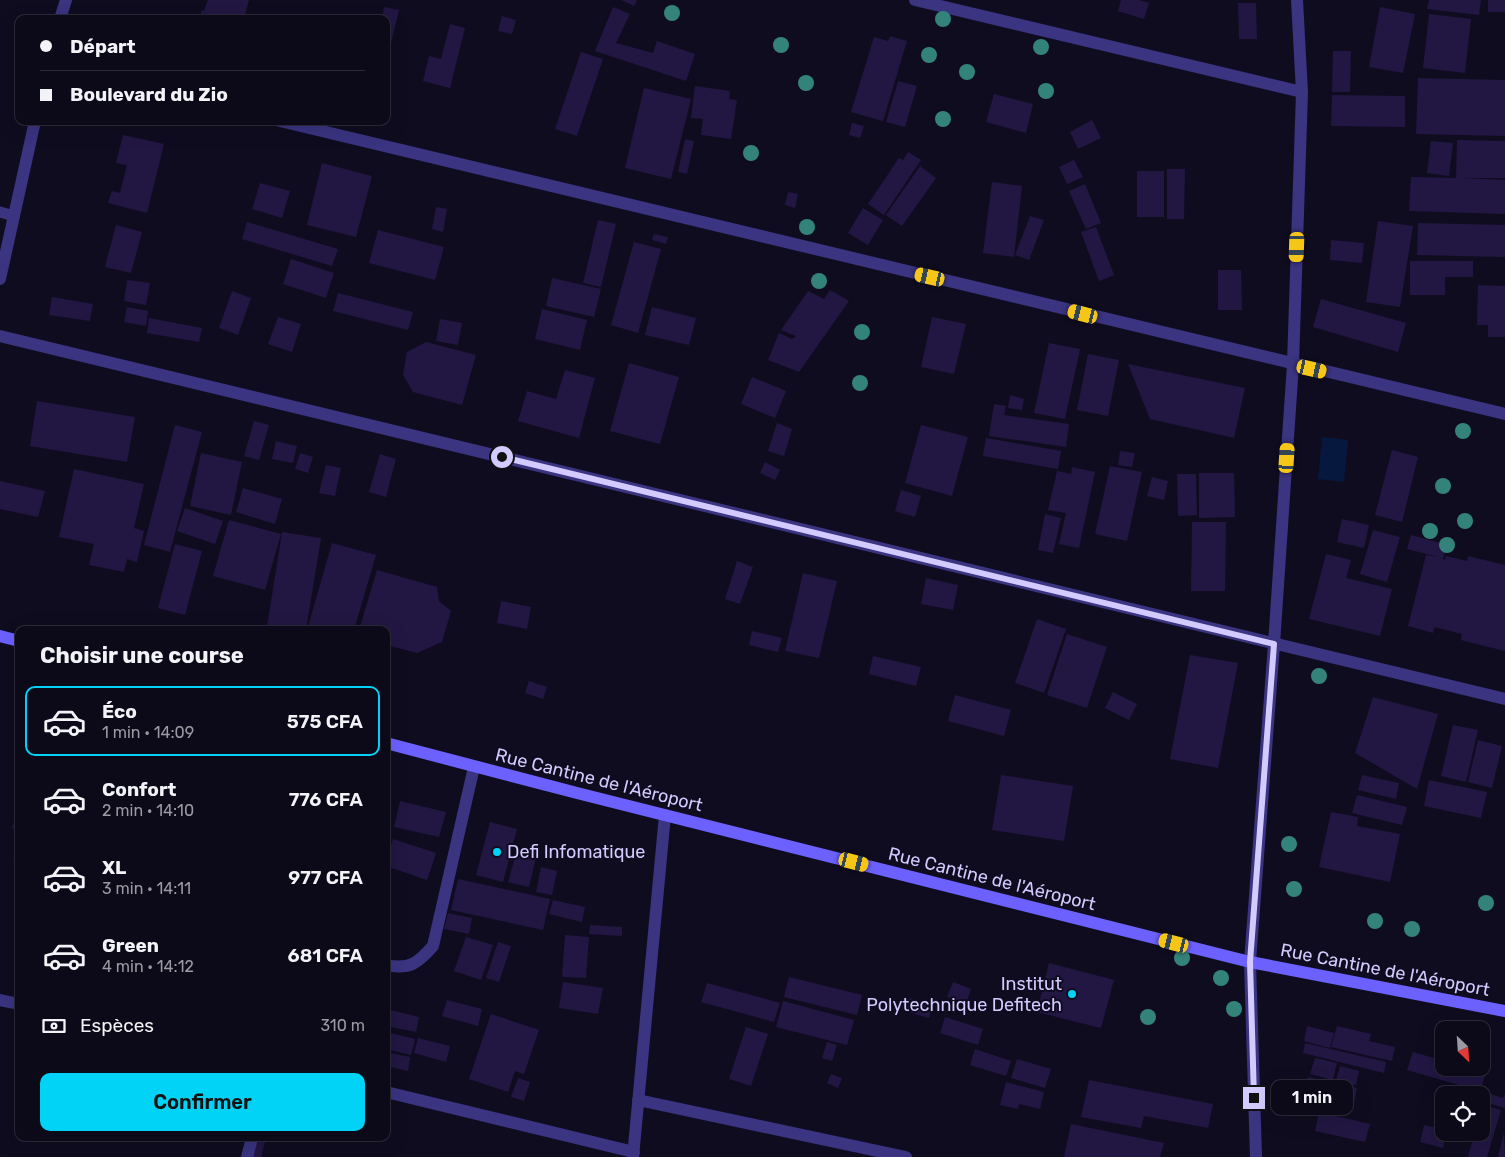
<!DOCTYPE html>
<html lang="fr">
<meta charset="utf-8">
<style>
:root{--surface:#0c0918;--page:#1a1725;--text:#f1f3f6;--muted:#9a9aa2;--line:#2c2a37;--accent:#00d3f5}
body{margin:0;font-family:Rubik,sans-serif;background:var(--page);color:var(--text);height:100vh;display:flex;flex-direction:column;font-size:19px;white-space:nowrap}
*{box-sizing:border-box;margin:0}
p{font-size:16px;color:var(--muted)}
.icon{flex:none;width:28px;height:28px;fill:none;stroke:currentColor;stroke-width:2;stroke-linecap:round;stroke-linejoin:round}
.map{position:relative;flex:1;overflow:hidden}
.sheet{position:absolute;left:15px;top:626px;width:375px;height:515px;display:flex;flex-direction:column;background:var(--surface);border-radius:10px;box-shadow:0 5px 20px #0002,0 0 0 1px var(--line)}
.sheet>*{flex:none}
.banner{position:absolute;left:15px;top:15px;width:375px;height:110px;border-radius:10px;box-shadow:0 5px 20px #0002,0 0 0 1px var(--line);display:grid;align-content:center;height:110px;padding:0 25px;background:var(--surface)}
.needle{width:32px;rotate:155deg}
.controls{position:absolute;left:1435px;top:1021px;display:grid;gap:10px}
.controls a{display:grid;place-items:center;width:55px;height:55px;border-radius:10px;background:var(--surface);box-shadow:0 5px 20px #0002,0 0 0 1px var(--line);font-size:25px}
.end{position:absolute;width:22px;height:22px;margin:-11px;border:6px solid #d3caff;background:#111;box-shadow:0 0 0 2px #111}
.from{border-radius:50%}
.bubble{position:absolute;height:35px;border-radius:10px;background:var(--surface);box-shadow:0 5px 20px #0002,0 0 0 1px var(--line);font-size:16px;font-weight:600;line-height:35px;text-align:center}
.car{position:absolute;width:15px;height:30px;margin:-15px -8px;border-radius:6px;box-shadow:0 0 4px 1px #0007;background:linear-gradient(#f5c518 24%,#345 0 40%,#f5c518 0 76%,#345 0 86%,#f5c518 0)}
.banner b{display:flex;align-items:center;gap:18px;height:48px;font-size:19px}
.banner b+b{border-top:1px solid var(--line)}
.banner i{width:12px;height:12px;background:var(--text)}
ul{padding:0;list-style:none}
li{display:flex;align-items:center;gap:15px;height:70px;margin:0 10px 8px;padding:0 15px;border:2px solid transparent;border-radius:10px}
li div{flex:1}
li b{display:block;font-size:19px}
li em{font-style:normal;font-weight:600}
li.active{border-color:var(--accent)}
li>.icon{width:45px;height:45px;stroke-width:1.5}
h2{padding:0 25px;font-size:22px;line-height:60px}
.pay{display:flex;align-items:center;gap:12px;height:55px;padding:0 25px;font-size:19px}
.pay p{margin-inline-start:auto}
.primary-button{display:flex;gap:10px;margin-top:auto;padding:10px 25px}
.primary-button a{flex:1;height:58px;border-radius:10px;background:var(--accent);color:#111;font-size:20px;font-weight:600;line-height:58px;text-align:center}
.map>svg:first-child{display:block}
.water{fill:#07183e}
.building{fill:#211742}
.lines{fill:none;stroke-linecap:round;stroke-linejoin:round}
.lane{stroke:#3a3481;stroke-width:11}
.street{stroke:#3a3481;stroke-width:12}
.secondary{stroke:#6c61ff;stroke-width:12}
.tree{fill:#34837b}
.route{stroke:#d3caff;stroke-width:6}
.poi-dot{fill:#00d3f5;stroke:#100c20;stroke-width:2}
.labels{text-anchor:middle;stroke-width:4;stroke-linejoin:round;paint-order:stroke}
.street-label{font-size:18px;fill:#d3caff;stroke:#100c20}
.poi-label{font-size:18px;fill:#d3caff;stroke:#100c20;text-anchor:start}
</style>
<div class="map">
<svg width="1505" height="1157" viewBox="0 0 1505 1157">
<rect width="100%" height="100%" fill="#100c20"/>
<path class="water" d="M1322 437 1348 440 1344 482 1318 479Z"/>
<path class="building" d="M208 0H249L244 19H199L202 10 204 11Z
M621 0H637L634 6Z
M1121 0H1139L1149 3 1144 19 1118 11Z
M1429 0H1481L1479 15 1427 9Z
M1488 0H1505V12H1488Z
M1238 3H1256L1257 39H1239Z
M384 7 399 10 391 43 386 41V19H382Z
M613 7 630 14 616 43 653 53 657 41 695 54 686 81 595 51Z
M1380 7 1415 14 1403 73 1369 67Z
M1429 14 1471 19 1465 73 1423 68Z
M502 16 516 20 512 34 498 31Z
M450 24 465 28 450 88 423 81 429 56 441 59Z
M890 36 907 41 883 121 851 112 874 37 888 41Z
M1333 51H1351L1350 92H1332Z
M581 52 603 59 577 136 555 129Z
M1418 78 1505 80V136L1416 134Z
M898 81 917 86 905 127 886 122Z
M695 86 730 91 729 99 737 100 731 139 701 135 703 119 691 118Z
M644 88 691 99 671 179 625 168Z
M994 94 1033 104 1026 133 986 122Z
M1332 95 1405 96V127L1331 126Z
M1092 120 1101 138 1078 149 1070 132Z
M852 123 864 126 860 138 849 135Z
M123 135 164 144 147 213 108 203 112 191 120 193 127 165 116 163Z
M685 139 694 141 687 174 678 172Z
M1457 140 1505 141V178H1462L1505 180V214L1409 211 1411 177 1456 178Z
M1431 141 1453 143 1449 176 1427 173Z
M908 152 921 160 884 215 868 204 899 158 903 160Z
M1074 160 1083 177 1067 184 1059 167Z
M322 163 372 176 356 237 307 225Z
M920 166 936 178 902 226 886 215Z
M1167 169H1185L1184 219H1167Z
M1137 171H1164V217H1137Z
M992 182 1022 186 1014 257 983 253Z
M260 183 290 191 282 218 252 209Z
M1085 184 1101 223 1086 229 1069 191Z
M788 192 798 194 795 208 785 205Z
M436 207 447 209 443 232 432 229Z
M863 208 883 220 868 245 848 233Z
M1030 216 1044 220 1029 260 1015 255Z
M598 220 616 224 601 287 583 283Z
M1378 221 1413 226 1400 307 1366 302Z
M247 222 338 249 332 266 242 239Z
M1418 223 1505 225V257L1417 255Z
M116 225 142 232 131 273 105 267Z
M1096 227 1114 275 1099 281 1081 232Z
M378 230 444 247 435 280 369 263Z
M654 234 668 237 666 244 652 240Z
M1331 240 1364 243 1362 263 1330 260Z
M634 242 661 249 638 333 611 325Z
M291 259 334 273 326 298 283 284Z
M1410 261H1473V277H1445V295H1410Z
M1218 270H1241L1242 310H1218Z
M552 278 601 289 594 317 546 306Z
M127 280 150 283 146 305 124 301Z
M1478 285 1505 286V337H1488V325H1477Z
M830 290 849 301 799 372 768 360 779 333 792 339 796 336 781 330 808 291 824 299Z
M232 291 251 298 238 335 219 328Z
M338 293 413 312 408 330 333 311Z
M52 297 93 304 90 321 49 315Z
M1321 299 1406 323 1398 352 1313 327Z
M127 307 148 311 146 326 124 322Z
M652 307 696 318 689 345 645 335Z
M542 309 587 320 580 350 535 339Z
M278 317 301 324 292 352 268 344Z
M932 317 966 324 954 374 921 367Z
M149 318 202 328 199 342 147 333Z
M440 319 462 323 458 345 436 341Z
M426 342 476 355 462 405 413 392 403 375 407 352Z
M1049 343 1080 349 1065 419 1034 413Z
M1088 354 1119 360 1108 416 1077 410Z
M629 363 679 377 660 444 610 431Z
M1128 364 1245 388 1234 438 1150 419Z
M565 370 595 378 579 438 518 421 527 391 556 399Z
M752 377 786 391 775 418 741 404Z
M1010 395 1024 399 1022 410 1008 408Z
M37 401 135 417 127 462 30 446Z
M994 404 1006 406 1004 415 1069 424 1066 447 989 436Z
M254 421 269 425 259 460 244 456Z
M777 423 792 429 784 456 768 451Z
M175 425 202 432 170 552 144 545Z
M921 425 968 437 952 496 905 483Z
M986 438 1061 451 1058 469 983 456Z
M276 441 297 446 293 463 272 459Z
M1392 450 1418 457 1402 522 1375 515Z
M1120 451 1135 453 1132 467 1118 465Z
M201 453 242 462 231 515 190 506Z
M300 453 313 457 308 473 295 469Z
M380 454 396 459 386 497 369 492Z
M765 462 780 470 775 480 760 473Z
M326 465 341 468 335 496 319 493Z
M1110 466 1142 472 1127 541 1095 534Z
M1072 467 1095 472 1079 548 1059 544 1066 513 1048 510 1057 471 1071 474Z
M74 469 144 484 134 528 144 531 137 562 127 559 124 572 89 565 94 544 59 537Z
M1199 473H1234L1235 517 1199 518Z
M1177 474H1196L1197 515 1178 516Z
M1152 477 1168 481 1164 500 1147 496Z
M0 481 45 491 38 517 0 509Z
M243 488 282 499 275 524 236 512Z
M901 490 921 496 915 517 895 511Z
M185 508 223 521 215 544 177 531Z
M1045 514 1061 518 1053 553 1038 550Z
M1342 519 1369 525 1364 548 1337 542Z
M229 520 281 534 265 590 213 576Z
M1192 522H1226L1225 591H1191Z
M1373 530 1400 537 1387 582 1360 574Z
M282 532 321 538 306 630H286L267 627Z
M1411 535 1447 545 1443 559 1445 560 1446 556 1467 561 1468 556 1505 565V651L1461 640 1462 634 1434 627 1433 633 1408 626 1426 555 1438 557 1407 549Z
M332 543 376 555 354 630H307Z
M175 544 202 551 185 615 158 608Z
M1326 554 1351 560 1346 578 1392 589 1380 636 1309 619Z
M737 561 753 567 740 604 725 599Z
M377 570 437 587 439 601 451 611 442 642 417 653 386 645V630H359Z
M803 573 837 581 819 658 785 651Z
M926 578 958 585 953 610 921 604Z
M501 601 531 607 527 629 497 623Z
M1037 619 1066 629 1044 693 1015 683Z
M752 631 782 638 778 652 749 645Z
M1067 634 1107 647 1087 708 1047 695Z
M1190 655 1238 663 1218 768 1170 759Z
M873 656 921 667 916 686 869 674Z
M529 681 547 687 543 699 525 693Z
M1113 692 1137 704 1129 720 1105 708Z
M955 695 1011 710 1004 736 948 721Z
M1373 697 1438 714 1417 789 1355 753Z
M1453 725 1478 730 1466 782 1441 776Z
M1478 740 1502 746 1492 788 1468 782Z
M1001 775 1073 786 1064 841 992 830Z
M1362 775 1399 783 1396 799 1358 790Z
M1429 780 1487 792 1481 818 1424 806Z
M1357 795 1407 807 1402 825 1352 813Z
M400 801 446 812 439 837 394 827Z
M1331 812 1358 817 1357 826 1400 834 1390 882 1319 867Z
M16 816 19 817V831L12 828Z
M490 822 517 829 503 882 476 875Z
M393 839 436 853 427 880 386 866V859Z
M18 842H19V862L13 860Z
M516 854 536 858 529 887 508 882Z
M541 867 557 871 552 895 536 892Z
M458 879 550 899 543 930 451 910Z
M553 900 585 907 582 922 549 914Z
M448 913 472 918 469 934 444 929Z
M590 925 622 927V936L589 934Z
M565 935 589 937 586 978 562 977Z
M466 937 493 945 481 980 454 971Z
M498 942 511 946 499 982 486 978Z
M1049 963 1114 980 1101 1028 1037 1012Z
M789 977 862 995 857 1015 784 997Z
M563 982 603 988 598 1014 559 1008Z
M953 982 971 989 966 1003 947 997Z
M707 983 780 1003 774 1022 701 1002Z
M909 998 933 1006 929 1018 905 1011Z
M447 1000 482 1009 478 1026 442 1016Z
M783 1001 854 1020 847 1045 776 1027Z
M386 1009 419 1017 416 1032 386 1026Z
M491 1014 539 1030 524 1074 515 1071 508 1092 469 1079Z
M945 1017 983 1029 978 1045 940 1033Z
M1307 1026 1334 1033 1330 1048 1304 1041Z
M1337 1026 1371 1034 1369 1041 1395 1047 1392 1061 1331 1047Z
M746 1027 768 1034 751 1086 729 1079Z
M386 1032 415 1039 411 1055 386 1049Z
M418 1038 450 1046 446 1062 414 1053Z
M827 1042 837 1045 832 1061 822 1058Z
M1305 1043 1386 1062 1384 1073 1303 1053Z
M975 1049 1011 1061 1006 1076 970 1065Z
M386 1052 410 1057 408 1071 386 1066Z
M1413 1052 1444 1061V1068H1466L1486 1073 1480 1091 1407 1070Z
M1315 1058 1337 1063 1333 1080 1310 1074Z
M1017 1059 1051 1069 1045 1088 1011 1078Z
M1340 1066 1359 1071 1356 1085 1336 1081Z
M831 1074 842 1078 838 1088 827 1083Z
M1308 1077 1357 1088 1354 1104 1330 1098V1101L1304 1095Z
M518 1078 530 1082 524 1101 511 1097Z
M1089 1080 1213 1104 1208 1128 1144 1116 1141 1128 1081 1117Z
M1006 1082 1044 1092 1040 1109 1019 1104 1018 1109 1000 1105Z
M1487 1093 1503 1098 1505 1094V1108L1484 1102Z
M1483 1105 1501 1110 1487 1157H1468L1475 1132H1481V1111Z
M1319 1112 1370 1124 1365 1142 1315 1131Z
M1071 1124 1164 1143 1160 1157H1064Z
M1424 1125 1444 1130V1132H1447L1443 1148 1420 1142Z
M1504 1133 1505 1157H1498Z
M253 1138H266L261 1157H248Z"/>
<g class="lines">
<path class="lane" d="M0 212 14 216"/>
<path class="street" d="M915 0 1302 92
M60 19 66 0
M280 121 1505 414
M0 279 35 121
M0 336 1505 699
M386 965C410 970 418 963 433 946L474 767
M0 1000 19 1004
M386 1092 634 1152
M638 1100 906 1157
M247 1157 252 1138
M633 1157 665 815
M1256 1157 1250 962 1274 644 1293 364 1302 92 1297 0"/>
<path class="secondary" d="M0 636 19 641
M386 743 577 793 1250 962 1505 1011"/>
</g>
<g class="tree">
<circle cx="672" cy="13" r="8"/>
<circle cx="943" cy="19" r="8"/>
<circle cx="781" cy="45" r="8"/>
<circle cx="1041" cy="47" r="8"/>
<circle cx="929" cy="55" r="8"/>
<circle cx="967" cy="72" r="8"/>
<circle cx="806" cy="83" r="8"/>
<circle cx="1046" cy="91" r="8"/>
<circle cx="943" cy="119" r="8"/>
<circle cx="751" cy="153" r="8"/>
<circle cx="807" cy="227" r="8"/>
<circle cx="819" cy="281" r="8"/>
<circle cx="862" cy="332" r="8"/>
<circle cx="860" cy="383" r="8"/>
<circle cx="1463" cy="431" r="8"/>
<circle cx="1443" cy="486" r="8"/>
<circle cx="1465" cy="521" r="8"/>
<circle cx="1430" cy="531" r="8"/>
<circle cx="1447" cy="545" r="8"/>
<circle cx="1319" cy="676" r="8"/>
<circle cx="1289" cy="844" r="8"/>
<circle cx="1294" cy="889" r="8"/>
<circle cx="1486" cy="903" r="8"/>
<circle cx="1375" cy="921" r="8"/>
<circle cx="1412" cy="929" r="8"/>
<circle cx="1182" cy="958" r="8"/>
<circle cx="1221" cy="978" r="8"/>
<circle cx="1234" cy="1009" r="8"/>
<circle cx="1148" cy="1017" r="8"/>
</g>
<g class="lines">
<path class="route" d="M502 457 1274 644 1250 962 1254 1098"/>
</g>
<g class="poi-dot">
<circle cx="497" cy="852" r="5"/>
<circle cx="1072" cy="994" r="5"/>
</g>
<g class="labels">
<g class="street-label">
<text transform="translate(599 780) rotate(14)" y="6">Rue Cantine de l'Aéroport</text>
<text transform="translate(992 879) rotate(14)" y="6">Rue Cantine de l'Aéroport</text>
<text transform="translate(1385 970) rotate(11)" y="6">Rue Cantine de l'Aéroport</text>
</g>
<g class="poi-label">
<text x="507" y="858">Defi Infomatique</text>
<text x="1062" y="990" text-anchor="end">Institut<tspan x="1062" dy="21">Polytechnique Defitech</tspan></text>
</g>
</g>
</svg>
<div class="controls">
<a><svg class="needle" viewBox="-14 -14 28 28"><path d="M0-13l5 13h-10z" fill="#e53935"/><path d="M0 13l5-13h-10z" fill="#9a9aa2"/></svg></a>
<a><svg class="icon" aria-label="locate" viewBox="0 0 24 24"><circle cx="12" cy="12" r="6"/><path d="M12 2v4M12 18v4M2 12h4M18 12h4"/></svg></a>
</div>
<i class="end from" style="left:502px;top:457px"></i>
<i class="end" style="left:1254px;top:1098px"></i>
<div class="bubble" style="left:1271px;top:1080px;width:82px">1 min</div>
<i class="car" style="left:1297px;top:247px;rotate:182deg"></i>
<i class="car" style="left:930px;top:277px;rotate:283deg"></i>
<i class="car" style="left:1083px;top:314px;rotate:284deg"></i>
<i class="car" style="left:1312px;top:369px;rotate:103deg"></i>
<i class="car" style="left:1287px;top:458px;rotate:4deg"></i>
<i class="car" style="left:854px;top:862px;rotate:104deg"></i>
<i class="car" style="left:1174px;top:943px;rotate:284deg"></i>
<div class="banner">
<b><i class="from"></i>Départ</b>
<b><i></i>Boulevard du Zio</b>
</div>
<section class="sheet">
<h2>Choisir une course</h2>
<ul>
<li class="active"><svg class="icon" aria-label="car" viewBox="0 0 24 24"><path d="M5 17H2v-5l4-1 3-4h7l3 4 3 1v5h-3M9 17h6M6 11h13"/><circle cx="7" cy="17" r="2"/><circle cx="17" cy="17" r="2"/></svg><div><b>Éco</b><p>1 min · 14:09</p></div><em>575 CFA</em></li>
<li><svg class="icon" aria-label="car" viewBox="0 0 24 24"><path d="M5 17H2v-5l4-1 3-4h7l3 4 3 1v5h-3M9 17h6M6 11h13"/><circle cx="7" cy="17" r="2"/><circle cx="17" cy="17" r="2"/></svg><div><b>Confort</b><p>2 min · 14:10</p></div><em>776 CFA</em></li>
<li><svg class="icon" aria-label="car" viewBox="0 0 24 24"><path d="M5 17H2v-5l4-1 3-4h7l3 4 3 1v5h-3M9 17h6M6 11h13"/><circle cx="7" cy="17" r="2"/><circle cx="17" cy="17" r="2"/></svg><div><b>XL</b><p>3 min · 14:11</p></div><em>977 CFA</em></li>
<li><svg class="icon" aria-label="car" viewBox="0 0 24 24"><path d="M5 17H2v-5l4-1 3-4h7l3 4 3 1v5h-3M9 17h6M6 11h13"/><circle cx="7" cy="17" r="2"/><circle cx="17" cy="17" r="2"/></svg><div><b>Green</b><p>4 min · 14:12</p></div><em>681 CFA</em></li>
</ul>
<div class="pay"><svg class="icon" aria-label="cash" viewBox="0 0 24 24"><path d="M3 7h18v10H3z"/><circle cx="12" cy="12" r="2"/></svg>Espèces<p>310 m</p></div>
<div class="primary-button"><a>Confirmer</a></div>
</section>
</div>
